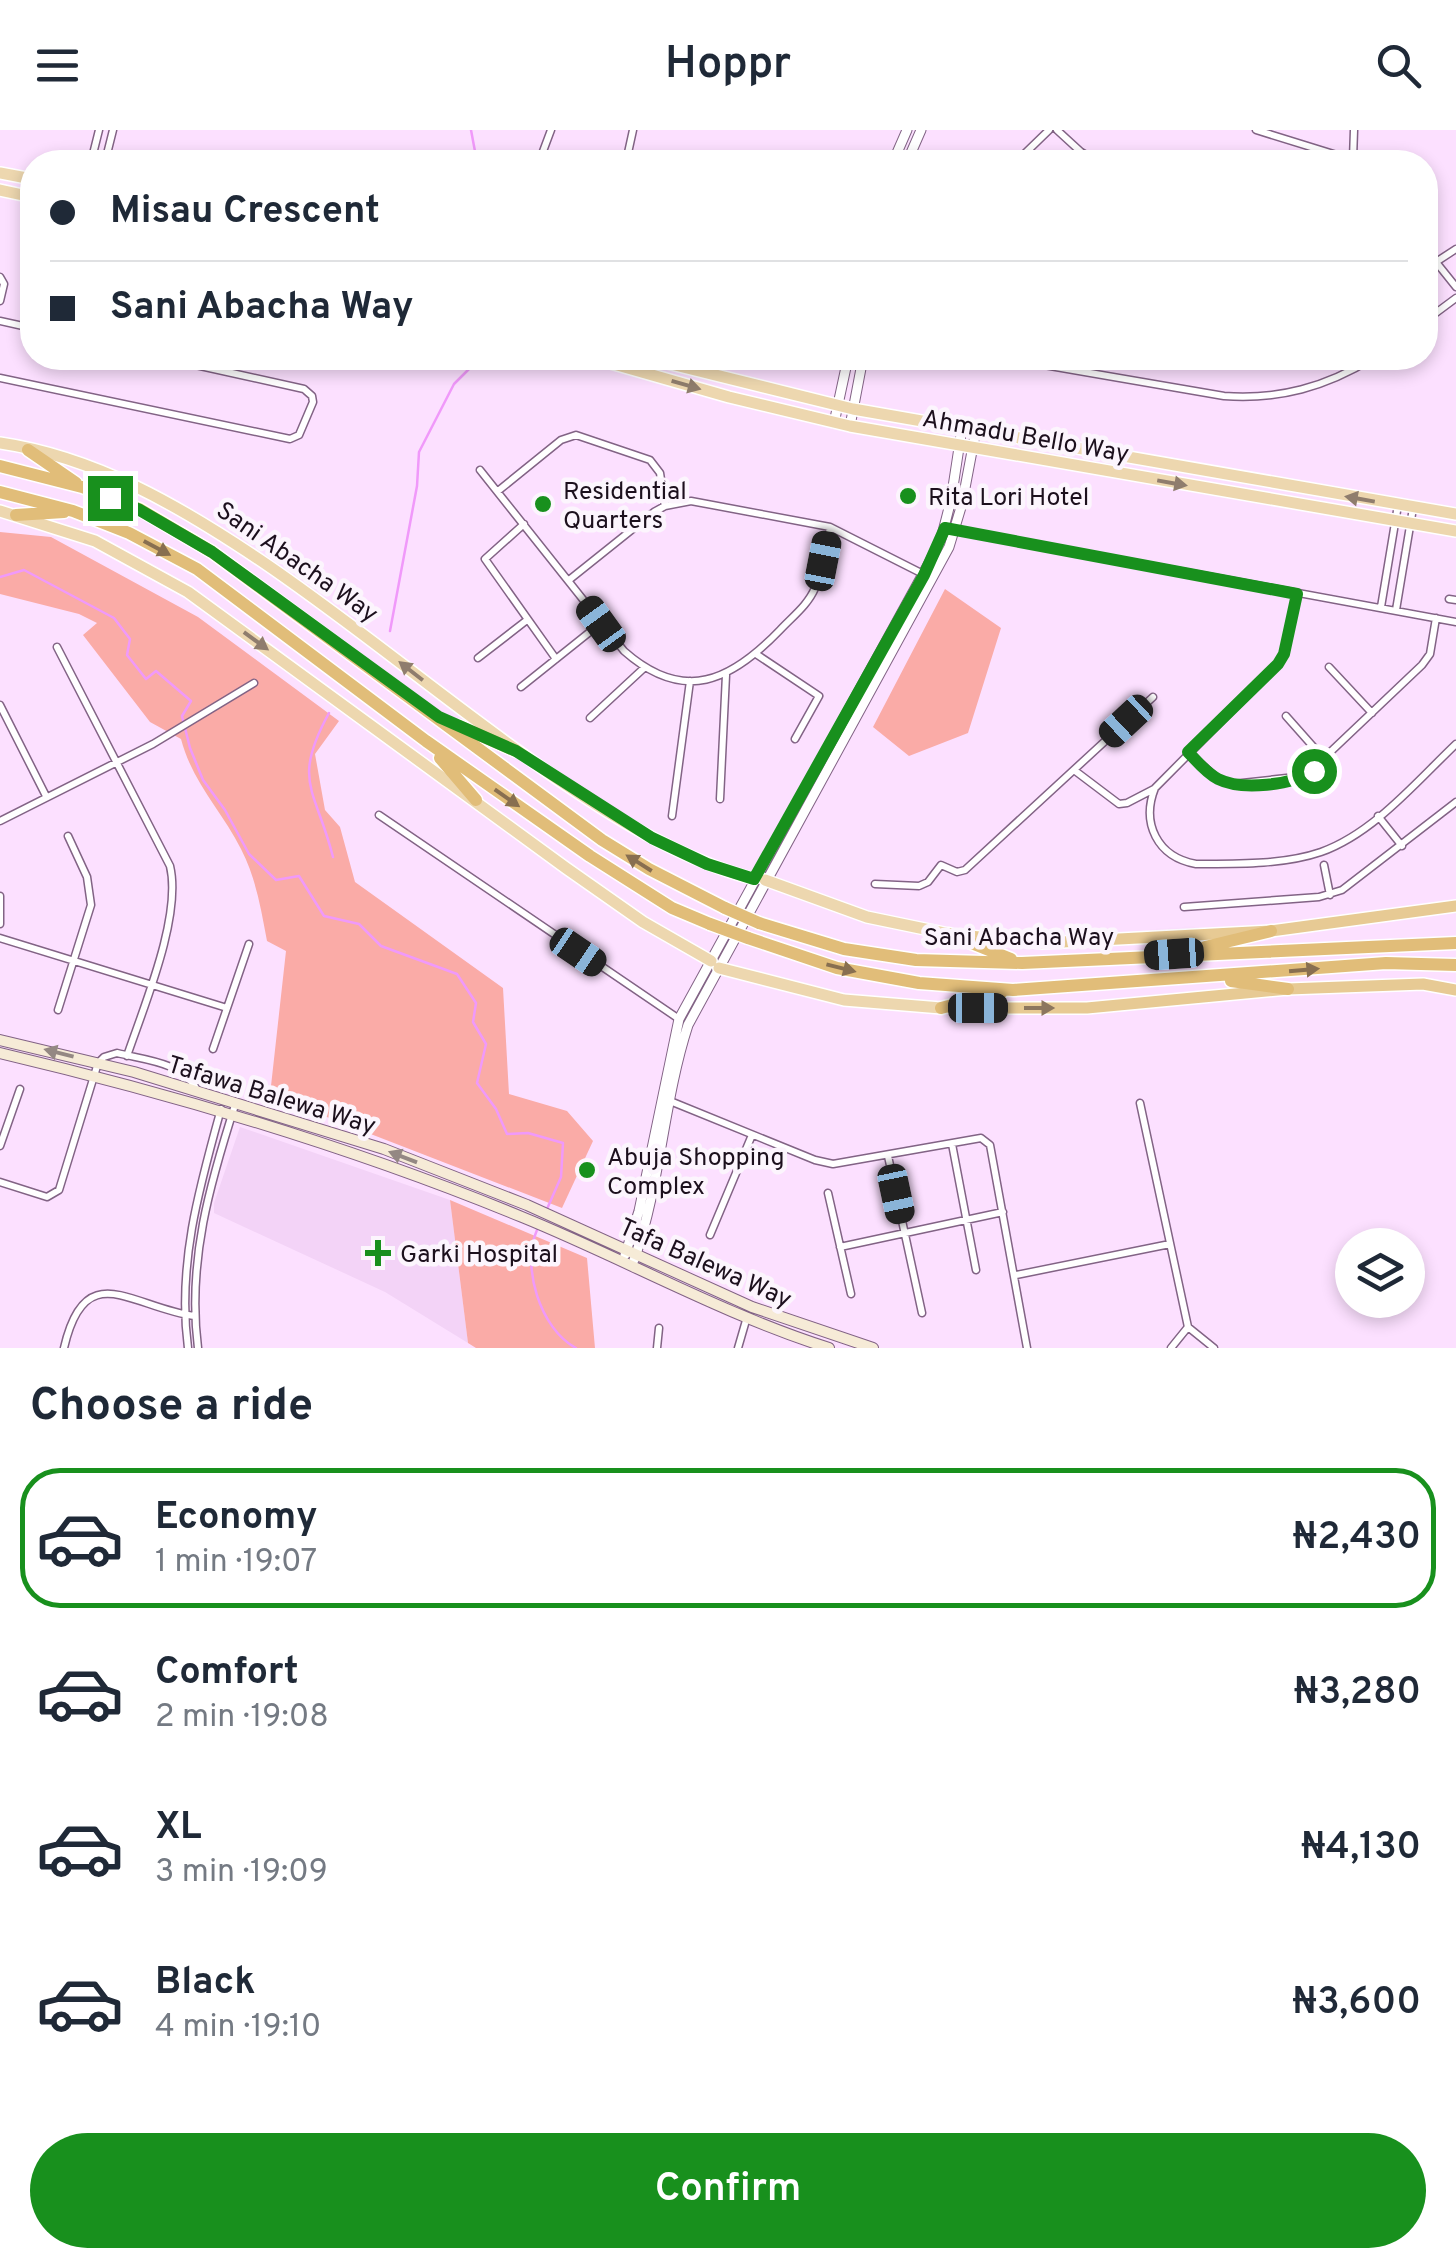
<!DOCTYPE html>
<meta charset="utf-8">
<style>
:root{--surface:#fff;--page:#f6f6f7;--text:#1f2937;--muted:#747a83;--line:#e0e1e3;--accent:#18901d}
body{margin:0;font-family:Overpass,sans-serif;background:var(--page);color:var(--text);height:100vh;display:flex;flex-direction:column;font-size:38px;white-space:nowrap}
*{box-sizing:border-box;margin:0}
p{font-size:32px;color:var(--muted)}
.icon{flex:none;width:55px;height:55px;fill:none;stroke:currentColor;stroke-width:2;stroke-linecap:round;stroke-linejoin:round}
.map{position:relative;height:1218px;overflow:hidden}
.panel{display:flex;flex-direction:column;background:var(--surface);flex:1}
.panel>*{flex:none}
.banner{position:absolute;left:20px;top:20px;width:1418px;height:220px;border-radius:40px;box-shadow:0 5px 15px #0003;display:grid;align-content:center;height:220px;padding:0 30px;background:var(--surface)}
.controls{position:absolute;left:1335px;top:1098px;display:grid;gap:20px}
.controls a{display:grid;place-items:center;width:90px;height:90px;border-radius:50%;background:var(--surface);box-shadow:0 5px 15px #0003;font-size:50px}
.end{position:absolute;width:45px;height:45px;margin:-22px;border:12px solid #18901d;background:#fff;box-shadow:0 0 0 5px #fff}
.from{border-radius:50%}
.car{position:absolute;width:30px;height:60px;margin:-30px -15px;border-radius:12px;box-shadow:0 0 8px 2px #0007;background:linear-gradient(#222 24%,#8ab4d8 0 40%,#222 0 76%,#8ab4d8 0 86%,#222 0)}
.banner b{display:flex;align-items:center;gap:35px;height:95px;font-size:38px}
.banner b+b{border-top:2px solid var(--line)}
.banner i{width:25px;height:25px;background:var(--text)}
ul{padding:0;list-style:none}
li{display:flex;align-items:center;gap:30px;height:140px;margin:0 20px 15px;padding:0 10px;border:5px solid transparent;border-radius:40px}
li div{flex:1}
li b{display:block;font-size:38px}
li em{font-style:normal;font-weight:600}
li.selected{border-color:var(--accent)}
li>.icon{width:90px;height:90px;stroke-width:1.5}
h2{padding:0 30px;font-size:45px;line-height:120px}
.button{display:flex;gap:20px;margin-top:auto;padding:20px 30px}
.button a{flex:1;height:115px;border-radius:60px;background:var(--accent);color:#fff;font-size:40px;font-weight:600;line-height:115px;text-align:center}
header{display:flex;justify-content:space-between;align-items:center;height:130px;padding:0 30px;background:var(--surface);font-size:45px;font-weight:600}
.map>svg:first-child{display:block}
.built{fill:#f3d3f7}
.green{fill:#faaba7}
.lines{fill:none;stroke-linecap:round;stroke-linejoin:round}
.stream{stroke:#f099fa;stroke-width:2.5}
.minor-casing{stroke:#826385;stroke-width:9}
.tertiary-casing{stroke:#826385;stroke-width:11}
.secondary-casing{stroke:#826385;stroke-width:12}
.primary-casing{stroke:#fff;stroke-width:14}
.trunk-casing{stroke:#fff;stroke-width:14}
.motorway-casing{stroke:#fff;stroke-width:15}
.minor{stroke:#fff;stroke-width:6}
.tertiary{stroke:#fff;stroke-width:9}
.secondary{stroke:#f6ebd7;stroke-width:10}
.primary{stroke:#edd7af;stroke-width:11}
.trunk{stroke:#e7ca94;stroke-width:11}
.motorway{stroke:#e1bd79;stroke-width:12}
.motorway-bridge-casing{stroke:#fff;stroke-width:15;stroke-linecap:butt}
.motorway-bridge{stroke:#e1bd79;stroke-width:12}
.oneway{fill:#8f7d6d}
.oneway2{fill:#886f50}
.oneway3{fill:#8c765e}
.oneway4{fill:#948883}
.route{stroke:#18901d;stroke-width:12}
.poi-dot{fill:#18901d;stroke:#fcf5fd;stroke-width:4}
.labels{text-anchor:middle;stroke-width:9;stroke-linejoin:round;paint-order:stroke}
.street-label{font-size:25px;fill:#1c101d;stroke:#fcf5fd}
.poi-label{font-size:25px;fill:#1c101d;stroke:#fcf5fd;text-anchor:start}
</style>
<header><svg class="icon" aria-label="menu" viewBox="0 0 24 24"><path d="M4 6h16M4 12h16M4 18h16"/></svg>Hoppr<svg class="icon" aria-label="search" viewBox="0 0 24 24"><circle cx="10" cy="10" r="6"/><path d="M15 15l6 6"/></svg></header>
<div class="map">
<svg width="1456" height="1218" viewBox="0 0 1456 1218">
<rect width="100%" height="100%" fill="#fce0ff"/>
<path class="built" d="M240 997 450 1070 468 1213 385 1162 214 1083V1073Z"/>
<path class="green" d="M0 402 51 407 198 487 339 591 315 624 325 680 340 697 355 752 503 858 509 964 567 981 593 1011 562 1078 270 965 286 821 267 811C261 779 256 748 241 719 222 681 192 652 181 609L150 592 83 505 97 493 79 484 0 464Z
M945 459 1001 498 968 603 909 626 873 597Z
M450 1070 587 1128 595 1218H476L468 1213Z"/>
<g class="lines">
<path class="stream" d="M471 0 477 32
M0 447 24 440 114 488 130 509 127 525 146 549 156 541 191 571 182 586 190 618 203 650 225 680 249 724 276 750 299 746 324 786 359 794 381 816 457 844 476 873 473 892 486 914 477 953 496 979 507 1004 528 1003 563 1013 561 1047 547 1079
M390 501 417 356 419 322 454 254 480 228
M329 583C291 652 316 659 333 727
M537 1100C521 1136 540 1199 576 1218"/>
<defs>
<path id="minor" d="M1057 0 1081 22 1098 32
M1256 0 1353 30
M1353 29 1354 0
M91 32 99 0
M105 32 113 0
M539 32 551 0
M626 32 633 0
M1016 32 1049 0
M1425 124 1436 132 1456 157
M1436 132 1456 119
M0 147 4 154 0 171
M0 191 32 198
M1425 191 1456 168
M1003 228 1224 266C1279 270 1326 257 1373 228
M0 248 290 309 299 305 313 272 312 266 304 259 164 228
M480 340 624 521C684 574 731 551 780 500 792 487 808 475 815 458 824 439 826 417 830 397
M498 361 561 310 576 305 650 330 660 343 665 376
M524 394 485 429 556 529
M951 399 1456 492
M569 450 654 382 665 376 691 371 830 397 923 444
M1297 464 1284 524 1278 534 1155 658C1141 693 1157 727 1196 734 1236 734 1283 735 1321 722 1374 703 1416 652 1456 614
M1449 469 1456 470
M1381 477 1398 375
M1396 480 1413 378
M57 517 170 736C182 786 144 876 127 926
M756 524 819 566 795 609
M478 528 527 490
M1329 537 1372 583
M521 557 601 493
M0 575 46 666
M1286 586 1325 630
M590 588 644 538
M1188 622 1218 649 1233 654 1305 646 1422 535 1430 524 1436 488
M1074 640 1119 674 1127 673 1154 659
M720 669 726 545
M379 685 679 889
M672 686 690 551
M1378 686 1402 716
M0 691 153 614 254 553
M1324 735 1330 765
M875 754 919 756 928 752 941 735 957 742 965 740 1153 567
M0 766V794
M1184 777 1319 767 1342 760 1456 672
M0 808 227 878
M58 880 91 775 87 747 68 706
M213 919 249 814
M670 971 815 1030 833 1034 981 1008 990 1015 1027 1218
M1140 973 1188 1197 1171 1218
M952 1014 976 1140
M0 1016 20 959
M888 1026 922 1183
M0 1052 47 1067 59 1060 98 933 104 927 117 923C145 930 183 932 197 960
M828 1063 851 1164
M710 1105 752 1005
M840 1117 1003 1082
M1016 1145 1170 1114
M1188 1197 1214 1218
M64 1218C85 1126 131 1177 194 1186
M188 1218C177 1136 199 1058 221 979
M198 1218C187 1132 210 1053 236 972
M657 1218 659 1198
M738 1218 747 1187"/>
<path id="tertiary" d="M893 32 907 0
M907 32 921 0
M834 293 848 228
M850 296 863 228
M625 1125 639 1081 679 889 940 413 951 370 962 298
M634 1130C661 1053 663 972 688 895L949 417 962 374 976 300"/>
<path id="secondary" d="M0 910 134 942 384 1019 527 1075 752 1177 873 1218
M0 923C178 965 352 1017 522 1087 625 1129 722 1184 829 1218"/>
<path id="primary" d="M0 43 32 49
M0 60 32 67
M593 228 729 267 850 296 1456 401
M647 228 853 279 1456 384
M0 313C96 327 181 377 260 430 365 501 461 584 565 654 624 694 686 731 754 749
M0 381 95 411 188 462 566 738 643 792 711 831
M765 750 867 787 949 804
M719 838 844 870 941 878"/>
<path id="trunk" d="M958 805 1043 813 1271 801 1456 776
M951 878H1087L1288 859 1423 854 1456 860"/>
<path id="motorway" d="M28 320 76 353
M0 336 82 357 139 379 212 422 602 710 649 739 725 778
M0 362 73 381 129 403 197 439 426 611 590 726 672 778 710 794
M16 385 64 382
M459 596 516 621
M440 628 476 670
M759 793 844 819 916 830 1022 833 1456 813
M949 804 1011 829
M748 808 837 838 919 853 1013 860 1386 833 1456 835
M1205 817 1271 801
M1231 851 1288 859
M941 878 1002 862"/>
</defs>
<use href="#minor" class="minor-casing"/>
<use href="#tertiary" class="tertiary-casing"/>
<use href="#secondary" class="secondary-casing"/>
<use href="#primary" class="primary-casing"/>
<use href="#trunk" class="trunk-casing"/>
<use href="#motorway" class="motorway-casing"/>
<use href="#minor" class="minor"/>
<use href="#tertiary" class="tertiary"/>
<use href="#secondary" class="secondary"/>
<use href="#primary" class="primary"/>
<use href="#trunk" class="trunk"/>
<use href="#motorway" class="motorway"/>
<defs>
<path id="motorway-bridge" d="M725 778 759 793
M710 794 748 808"/>
</defs>
<use href="#motorway-bridge" class="motorway-bridge-casing"/>
<use href="#motorway-bridge" class="motorway-bridge"/>
</g>
<defs><path id="oneway-solid" d="M-6-.8H1V-3.2L6.5 0L1 3.2V.8H-6Z" transform="scale(2.5)"/></defs>
<g class="oneway">
<use href="#oneway-solid" transform="translate(686 255) rotate(16)"/>
<use href="#oneway-solid" transform="translate(1172 353) rotate(10)"/>
<use href="#oneway-solid" transform="translate(1360 369) rotate(-170)"/>
<use href="#oneway-solid" transform="translate(256 511) rotate(36)"/>
<use href="#oneway-solid" transform="translate(411 541) rotate(-142)"/>
</g>
<g class="oneway2">
<use href="#oneway-solid" transform="translate(157 418) rotate(28)"/>
<use href="#oneway-solid" transform="translate(507 668) rotate(35)"/>
<use href="#oneway-solid" transform="translate(639 733) rotate(-148)"/>
<use href="#oneway-solid" transform="translate(841 838) rotate(14)"/>
<use href="#oneway-solid" transform="translate(1304 840) rotate(-5)"/>
</g>
<use class="oneway3" href="#oneway-solid" transform="translate(1039 878)"/>
<g class="oneway4">
<use href="#oneway-solid" transform="translate(59 923) rotate(-166)"/>
<use href="#oneway-solid" transform="translate(403 1027) rotate(-159)"/>
</g>
<g class="lines">
<path class="route" d="M110 368 138 379 212 422 439 587 516 621 652 708 707 734 754 749 924 445 945 398 1297 464 1284 524 1278 534 1188 622C1197 631 1206 643 1218 649 1242 661 1292 655 1314 641"/>
</g>
<g class="poi-dot">
<circle cx="908" cy="366" r="10"/>
<circle cx="543" cy="374" r="10"/>
<circle cx="587" cy="1040" r="10"/>
<path d="M373 1108h10v10h10v10h-10v10h-10v-10h-10v-10h10z"/>
</g>
<g class="labels">
<g class="street-label">
<text transform="translate(1026 305) rotate(10)" y="9">Ahmadu Bello Way</text>
<text transform="translate(298 431) rotate(35)" y="9">Sani Abacha Way</text>
<text x="1019" y="815">Sani Abacha Way</text>
<text transform="translate(272 964) rotate(17)" y="9">Tafawa Balewa Way</text>
<text transform="translate(706 1132) rotate(24)" y="9">Tafa Balewa Way</text>
</g>
<g class="poi-label">
<text x="563" y="369">Residential<tspan x="563" dy="29">Quarters</tspan></text>
<text x="928" y="375">Rita Lori Hotel</text>
<text x="607" y="1035">Abuja Shopping<tspan x="607" dy="29">Complex</tspan></text>
<text x="400" y="1132">Garki Hospital</text>
</g>
</g>
</svg>
<div class="controls">
<a><svg class="icon" aria-label="layers" viewBox="0 0 24 24"><path d="M12 4l9 5-9 5-9-5zM3 14l9 5 9-5"/></svg></a>
</div>
<i class="end from" style="left:1314px;top:641px"></i>
<i class="end" style="left:110px;top:368px"></i>
<i class="car" style="left:823px;top:431px;rotate:11deg"></i>
<i class="car" style="left:601px;top:494px;rotate:324deg"></i>
<i class="car" style="left:1126px;top:591px;rotate:227deg"></i>
<i class="car" style="left:578px;top:822px;rotate:124deg"></i>
<i class="car" style="left:1174px;top:824px;rotate:266deg"></i>
<i class="car" style="left:978px;top:878px;rotate:90deg"></i>
<i class="car" style="left:896px;top:1064px;rotate:168deg"></i>
<div class="banner">
<b><i class="from"></i>Misau Crescent</b>
<b><i></i>Sani Abacha Way</b>
</div>
</div>
<section class="panel">
<h2>Choose a ride</h2>
<ul>
<li class="selected"><svg class="icon" aria-label="car" viewBox="0 0 24 24"><path d="M5 17H2v-5l4-1 3-4h7l3 4 3 1v5h-3M9 17h6M6 11h13"/><circle cx="7" cy="17" r="2"/><circle cx="17" cy="17" r="2"/></svg><div><b>Economy</b><p>1 min · 19:07</p></div><em>₦2,430</em></li>
<li><svg class="icon" aria-label="car" viewBox="0 0 24 24"><path d="M5 17H2v-5l4-1 3-4h7l3 4 3 1v5h-3M9 17h6M6 11h13"/><circle cx="7" cy="17" r="2"/><circle cx="17" cy="17" r="2"/></svg><div><b>Comfort</b><p>2 min · 19:08</p></div><em>₦3,280</em></li>
<li><svg class="icon" aria-label="car" viewBox="0 0 24 24"><path d="M5 17H2v-5l4-1 3-4h7l3 4 3 1v5h-3M9 17h6M6 11h13"/><circle cx="7" cy="17" r="2"/><circle cx="17" cy="17" r="2"/></svg><div><b>XL</b><p>3 min · 19:09</p></div><em>₦4,130</em></li>
<li><svg class="icon" aria-label="car" viewBox="0 0 24 24"><path d="M5 17H2v-5l4-1 3-4h7l3 4 3 1v5h-3M9 17h6M6 11h13"/><circle cx="7" cy="17" r="2"/><circle cx="17" cy="17" r="2"/></svg><div><b>Black</b><p>4 min · 19:10</p></div><em>₦3,600</em></li>
</ul>
<div class="button"><a>Confirm</a></div>
</section>
